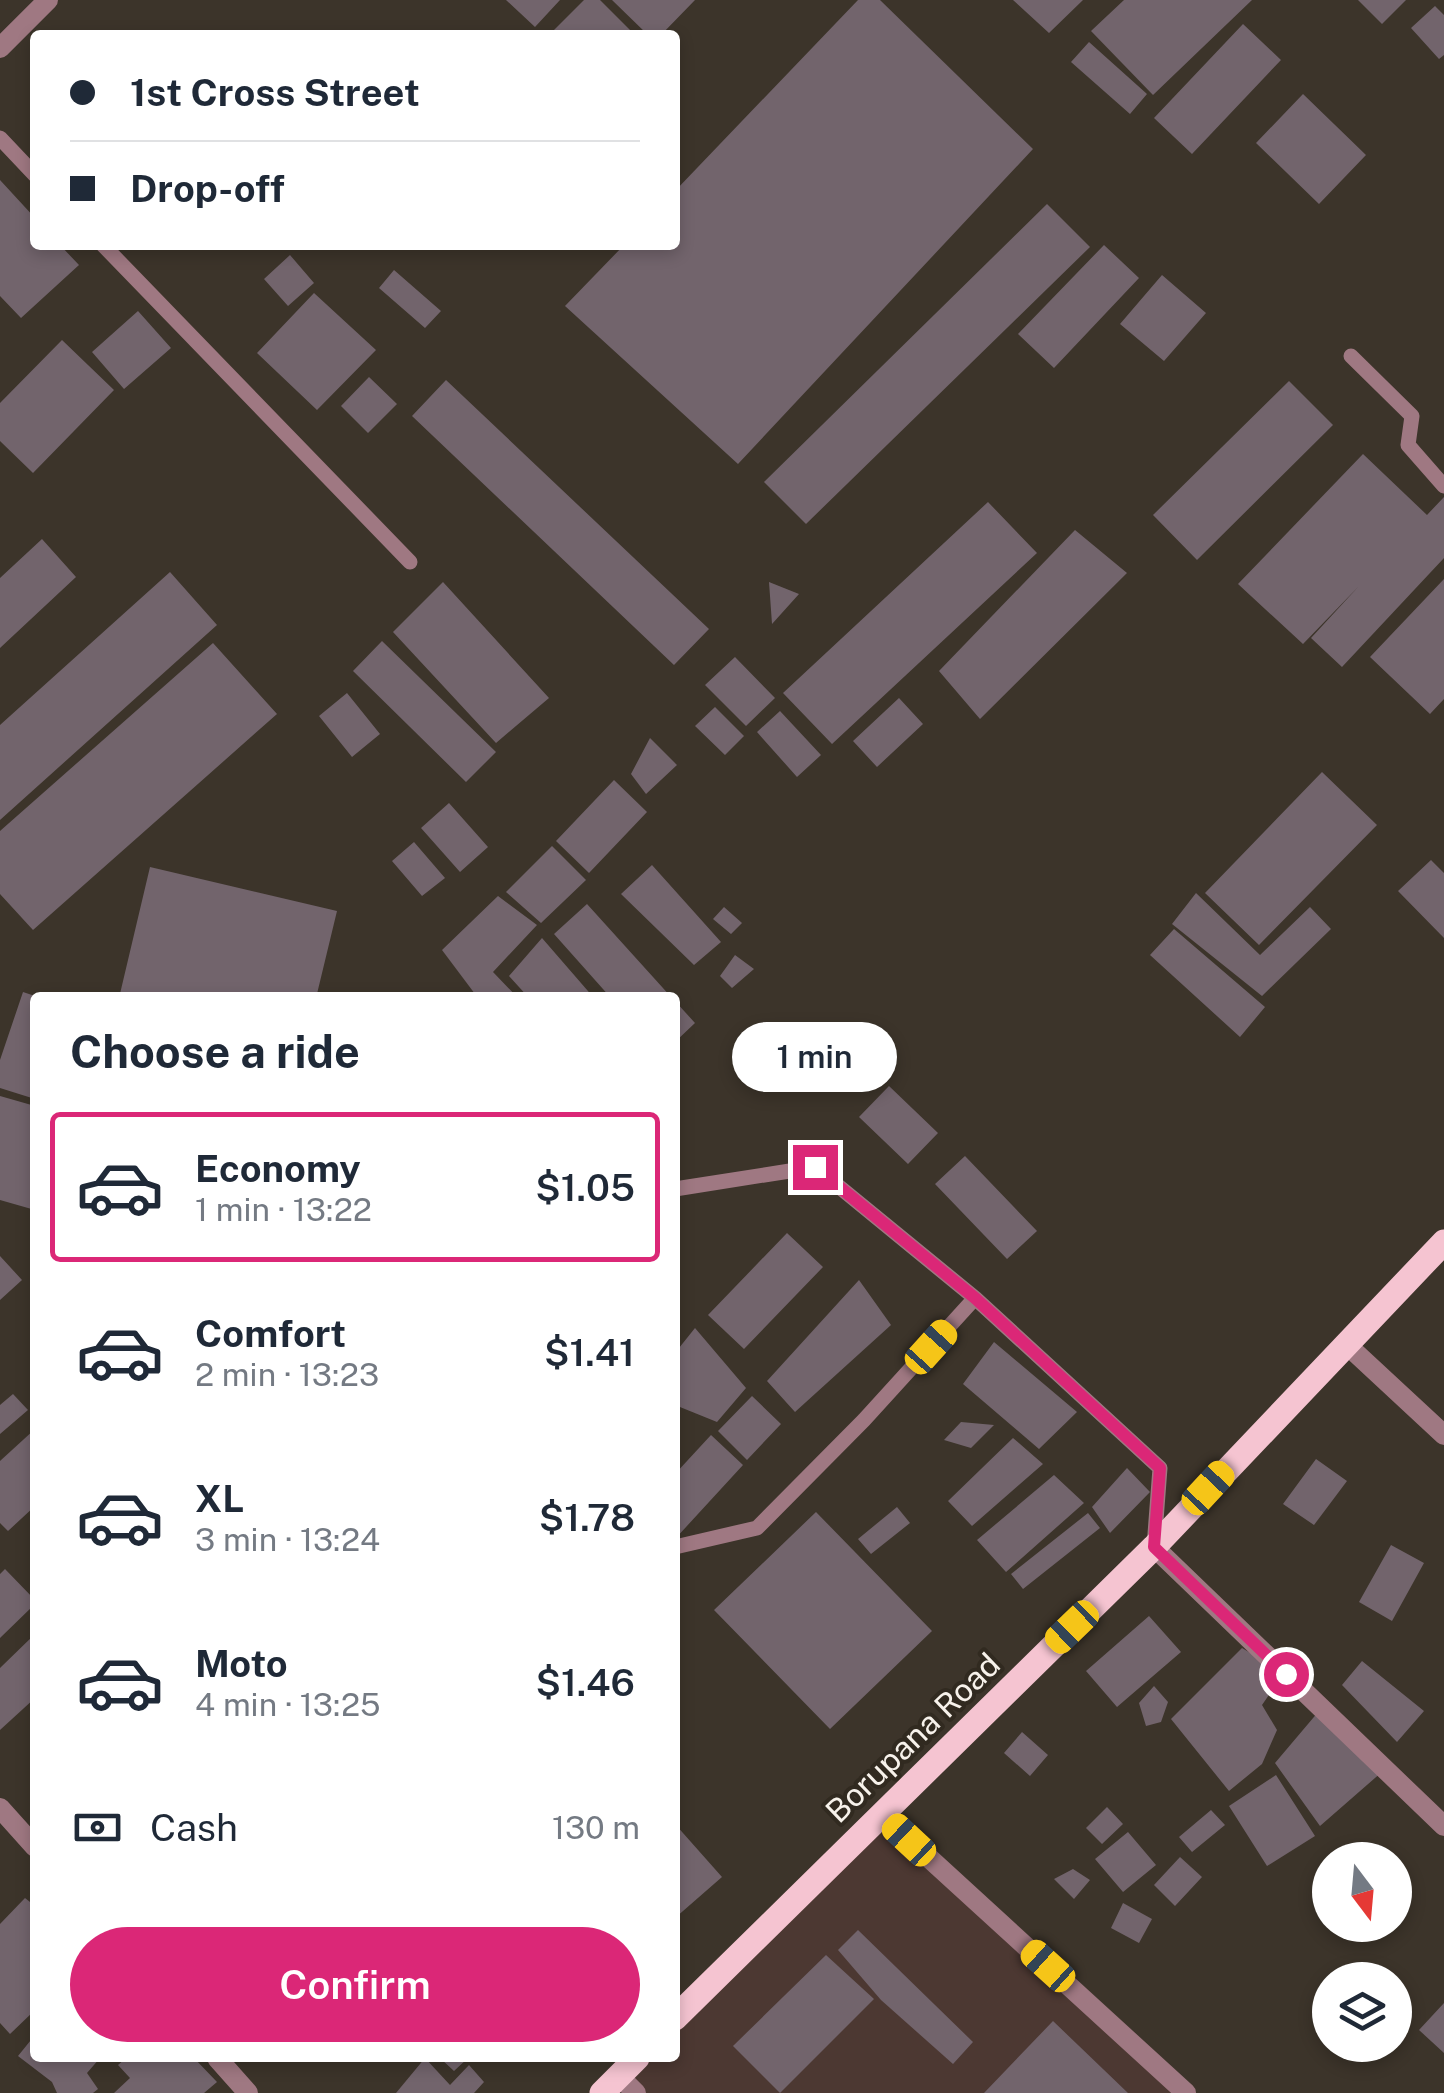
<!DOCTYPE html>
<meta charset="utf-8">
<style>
:root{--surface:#fff;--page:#f2f2f3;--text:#1f2937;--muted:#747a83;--line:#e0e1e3;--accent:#db2777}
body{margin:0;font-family:"Public Sans",sans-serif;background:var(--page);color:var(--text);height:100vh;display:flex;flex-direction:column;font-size:38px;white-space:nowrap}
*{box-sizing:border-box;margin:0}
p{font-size:32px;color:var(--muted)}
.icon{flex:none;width:55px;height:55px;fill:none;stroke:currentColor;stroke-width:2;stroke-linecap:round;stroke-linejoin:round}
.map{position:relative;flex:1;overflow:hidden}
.sheet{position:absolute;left:30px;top:992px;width:650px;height:1070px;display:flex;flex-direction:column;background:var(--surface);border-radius:10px;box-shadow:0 5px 15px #0003}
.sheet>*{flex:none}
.banner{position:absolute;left:30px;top:30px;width:650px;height:220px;border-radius:10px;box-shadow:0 5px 15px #0003;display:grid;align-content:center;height:220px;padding:0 40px;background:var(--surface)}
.needle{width:65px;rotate:164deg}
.controls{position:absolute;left:1312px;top:1842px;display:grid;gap:20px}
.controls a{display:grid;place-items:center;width:100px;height:100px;border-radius:50%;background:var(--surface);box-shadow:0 5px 15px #0003;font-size:50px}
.end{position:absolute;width:45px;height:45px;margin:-22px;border:12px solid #db2777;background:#fff;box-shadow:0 0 0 5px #fff}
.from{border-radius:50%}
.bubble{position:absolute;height:70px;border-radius:35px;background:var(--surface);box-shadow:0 5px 15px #0003;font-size:32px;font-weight:600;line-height:70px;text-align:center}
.car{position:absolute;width:30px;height:60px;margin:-30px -15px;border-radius:12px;box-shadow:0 0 8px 2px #0007;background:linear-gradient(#f5c518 24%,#345 0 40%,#f5c518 0 76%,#345 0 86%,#f5c518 0)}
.banner b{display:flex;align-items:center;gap:35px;height:95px;font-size:38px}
.banner b+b{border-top:2px solid var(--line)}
.banner i{width:25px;height:25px;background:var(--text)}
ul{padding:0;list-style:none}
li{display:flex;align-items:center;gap:30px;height:150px;margin:0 20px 15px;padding:0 20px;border:5px solid transparent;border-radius:10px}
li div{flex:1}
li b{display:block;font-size:38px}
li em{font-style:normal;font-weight:600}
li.active{border-color:var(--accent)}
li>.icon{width:90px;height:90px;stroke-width:1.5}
h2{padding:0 40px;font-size:45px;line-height:120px}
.pay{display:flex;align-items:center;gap:25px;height:110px;padding:0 40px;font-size:38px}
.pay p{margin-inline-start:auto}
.action{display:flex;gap:20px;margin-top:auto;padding:20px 40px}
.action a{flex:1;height:115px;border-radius:60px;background:var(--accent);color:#fff;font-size:40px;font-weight:600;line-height:115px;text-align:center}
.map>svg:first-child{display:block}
.commercial{fill:#4c3832}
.building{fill:#72646c}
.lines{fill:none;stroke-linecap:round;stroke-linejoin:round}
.lane{stroke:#9f7882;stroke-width:15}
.street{stroke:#9f7882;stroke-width:20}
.primary{stroke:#f5c4d1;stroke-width:25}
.route{stroke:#db2777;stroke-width:12}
.labels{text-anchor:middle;stroke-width:8;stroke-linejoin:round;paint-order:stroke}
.street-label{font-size:32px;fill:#f7f2eb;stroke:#312a20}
</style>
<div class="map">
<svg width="1444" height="2093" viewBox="0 0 1444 2093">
<rect width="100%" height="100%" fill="#3c342a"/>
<path class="commercial" d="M881 1814 1186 2093H637L619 2076 637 2058H675V2018Z"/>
<path class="building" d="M506 0H560L535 27Z
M584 0H600L635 35H549Z
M612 0H695L661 35H648Z
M858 0H880L1033 149 738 464 565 306 624 245H675V191Z
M1013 0H1083L1049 33Z
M1124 0H1252L1153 95 1091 31Z
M1358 0H1406L1382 24Z
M1435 6 1444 15V55L1439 59 1411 28Z
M1243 24 1281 60 1192 154 1154 118Z
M1089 42 1147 94 1130 114 1071 62Z
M1303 94 1366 155 1319 204 1256 143Z
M0 180 35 218V245H60L79 265 21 318 0 296Z
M1047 204 1090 247 806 524 764 482Z
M1104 245 1139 278 1054 368 1018 334Z
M290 255 314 283 288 306 264 279Z
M394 270 441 311 425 328 379 288Z
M1162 275 1206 313 1164 361 1120 324Z
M314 293 376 350 317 410 257 353Z
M138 311 171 348 124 389 92 352Z
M62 340 114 390 33 473 0 441V403Z
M369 377 397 404 368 433 341 406Z
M446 380 709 629 674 665 412 416Z
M1289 381 1333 425 1197 560 1153 515Z
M1363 454 1427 515 1444 497V558L1342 667 1311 638 1359 586 1303 644 1238 584Z
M988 502 1037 553 832 744 783 693Z
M1075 530 1127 573 980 719 939 671Z
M42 539 76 577 0 648V578Z
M170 572 217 625 0 820V725Z
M1444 579V699L1430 714 1370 657Z
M443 582 549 698 496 743 393 632Z
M769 582 799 594 772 624Z
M382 641 496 752 466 782 353 671Z
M213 643 277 714 33 930 0 894V831Z
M735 657 775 698 746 726 705 685Z
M347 693 380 734 352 757 319 716Z
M899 698 923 724 877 767 853 741Z
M715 707 744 736 725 755 695 726Z
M780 711 821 755 797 777 757 732Z
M650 738 677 765 646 794 631 774Z
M1322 772 1377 825 1259 945 1205 893Z
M614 780 647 812 589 873 556 841Z
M449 803 488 847 460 872 421 828Z
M414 842 445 878 422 896 392 861Z
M552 846 586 880 541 923 506 892Z
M1431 860 1444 873V938L1398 891Z
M652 865 721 942 694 965 621 894Z
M150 867 337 911 316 998H119Z
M1196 893 1260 955 1310 907 1331 929 1262 996 1172 924Z
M498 896 537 925 493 972 518 998H478L442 950Z
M587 904 672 998H611L554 934Z
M724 907 742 923 731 934 713 919Z
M1174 929 1265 1007 1240 1037 1150 955Z
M542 938 594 998H529L509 976Z
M735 955 754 969 732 988 720 976Z
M23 992 35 996V1099L0 1088V1060Z
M675 1001 695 1023 675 1042Z
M889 1086 938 1133 908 1164 859 1117Z
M0 1096 35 1106V1210L0 1200Z
M965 1156 1037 1231 1007 1259 935 1184Z
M787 1233 823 1267 744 1349 708 1315Z
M0 1256 22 1280 0 1300Z
M859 1280 891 1325 795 1412 767 1381Z
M695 1328 746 1388 717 1422 675 1405V1353Z
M994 1342 1077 1412 1039 1449 963 1384Z
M13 1394 28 1410 0 1434V1405Z
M752 1396 781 1424 747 1460 718 1431Z
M961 1422 994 1425 971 1448 944 1440Z
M35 1429V1506L8 1531 0 1523V1461Z
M711 1435 743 1465 675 1539V1474Z
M1013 1438 1043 1464 972 1526 948 1501Z
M1316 1459 1347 1481 1314 1525 1283 1504Z
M1127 1468 1150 1492 1110 1533 1092 1507Z
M1054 1475 1084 1503 1006 1572 977 1540Z
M897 1507 910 1523 871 1554 858 1539Z
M816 1512 932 1631 830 1729 714 1610Z
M1088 1513 1100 1528 1023 1589 1011 1574Z
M1391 1545 1424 1563 1392 1621 1359 1602Z
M5 1569 35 1600V1604L0 1638V1574Z
M1149 1616 1181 1652 1117 1707 1086 1671Z
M35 1634V1698L0 1730V1668Z
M1242 1648 1284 1673 1262 1705 1277 1730 1262 1764 1229 1791 1171 1719Z
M1362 1661 1424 1711 1397 1742 1342 1685Z
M1154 1686 1168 1702 1161 1722 1146 1726 1139 1703Z
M1319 1711 1383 1771 1320 1826 1275 1763Z
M1022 1732 1048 1755 1030 1776 1004 1753Z
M1276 1775 1315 1836 1267 1866 1229 1806Z
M1107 1807 1123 1824 1102 1844 1086 1828Z
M1211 1810 1225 1825 1192 1852 1179 1837Z
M675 1824 722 1877 675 1918Z
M1128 1832 1156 1865 1123 1892 1095 1859Z
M1180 1857 1202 1877 1175 1906 1154 1885Z
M1073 1869 1090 1880 1074 1899 1054 1879Z
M25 1898 35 1906V2010L10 2034 0 2023V1924Z
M1123 1903 1152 1919 1139 1943 1111 1928Z
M858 1930 973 2042 953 2064 881 2000 838 1950Z
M826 1955 874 1999 780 2093 733 2046Z
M1444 2003V2053L1419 2030Z
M1053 2021 1128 2093H984Z
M35 2035V2058H100L87 2073 98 2089 93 2093H57L52 2082 18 2056Z
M126 2058H194L217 2082 204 2093H114L130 2078 118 2065Z
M425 2058 450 2085 469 2065 484 2082 474 2093H396Z
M440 2058H468L454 2071Z"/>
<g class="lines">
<path class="lane" d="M0 138 35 175
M103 245 410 562
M1351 356 1412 416 1408 445 1444 486
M675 1189 815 1167 975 1298 1160 1468 1154 1547
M675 1547 757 1528 864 1420 975 1298"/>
<path class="street" d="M0 48 48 0
M1345 1343 1444 1435
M1154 1547 1444 1826
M0 1808 35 1847
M881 1814 1186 2093
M217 2058 248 2093
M619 2076 636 2093"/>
<path class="primary" d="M675 2018 1154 1547 1444 1242
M602 2093 637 2058"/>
</g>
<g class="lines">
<path class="route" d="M815 1167 975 1298 1160 1468 1154 1547 1286 1674"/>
</g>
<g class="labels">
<g class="street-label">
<text transform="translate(913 1738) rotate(-44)" y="11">Borupana Road</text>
</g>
</g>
</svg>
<div class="controls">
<a><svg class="needle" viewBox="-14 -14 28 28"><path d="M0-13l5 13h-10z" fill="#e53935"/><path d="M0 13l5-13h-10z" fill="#747a83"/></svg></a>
<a><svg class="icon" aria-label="layers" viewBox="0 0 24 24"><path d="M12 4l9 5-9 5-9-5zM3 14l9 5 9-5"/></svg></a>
</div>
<i class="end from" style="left:1286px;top:1674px"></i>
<i class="end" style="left:815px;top:1167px"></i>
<div class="bubble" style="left:732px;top:1022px;width:165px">1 min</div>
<i class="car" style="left:931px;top:1347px;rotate:42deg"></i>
<i class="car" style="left:1208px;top:1488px;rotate:43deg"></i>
<i class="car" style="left:1072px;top:1627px;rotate:226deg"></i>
<i class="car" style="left:909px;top:1840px;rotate:313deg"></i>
<i class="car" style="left:1048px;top:1966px;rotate:312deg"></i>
<div class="banner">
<b><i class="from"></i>1st Cross Street</b>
<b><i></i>Drop-off</b>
</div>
<section class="sheet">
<h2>Choose a ride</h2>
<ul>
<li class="active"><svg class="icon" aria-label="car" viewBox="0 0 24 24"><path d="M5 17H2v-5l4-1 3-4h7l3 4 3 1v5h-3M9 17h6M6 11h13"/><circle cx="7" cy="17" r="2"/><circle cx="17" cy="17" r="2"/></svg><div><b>Economy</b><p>1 min · 13:22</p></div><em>$1.05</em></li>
<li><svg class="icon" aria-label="car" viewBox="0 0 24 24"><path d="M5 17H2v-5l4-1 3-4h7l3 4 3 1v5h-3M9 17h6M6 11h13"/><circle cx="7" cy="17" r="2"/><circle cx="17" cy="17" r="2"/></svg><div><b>Comfort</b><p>2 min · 13:23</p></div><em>$1.41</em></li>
<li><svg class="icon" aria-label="car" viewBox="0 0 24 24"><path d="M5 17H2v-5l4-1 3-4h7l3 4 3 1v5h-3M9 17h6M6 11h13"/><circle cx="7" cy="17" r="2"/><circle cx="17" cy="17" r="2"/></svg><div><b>XL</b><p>3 min · 13:24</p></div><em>$1.78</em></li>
<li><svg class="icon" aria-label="car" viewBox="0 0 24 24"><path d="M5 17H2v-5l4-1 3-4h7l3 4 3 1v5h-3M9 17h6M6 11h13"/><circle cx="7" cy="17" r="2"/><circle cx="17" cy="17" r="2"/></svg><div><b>Moto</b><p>4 min · 13:25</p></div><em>$1.46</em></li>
</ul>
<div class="pay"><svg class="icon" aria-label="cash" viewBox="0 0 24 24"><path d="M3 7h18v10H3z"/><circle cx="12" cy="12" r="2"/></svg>Cash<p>130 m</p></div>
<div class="action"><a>Confirm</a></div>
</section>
</div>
